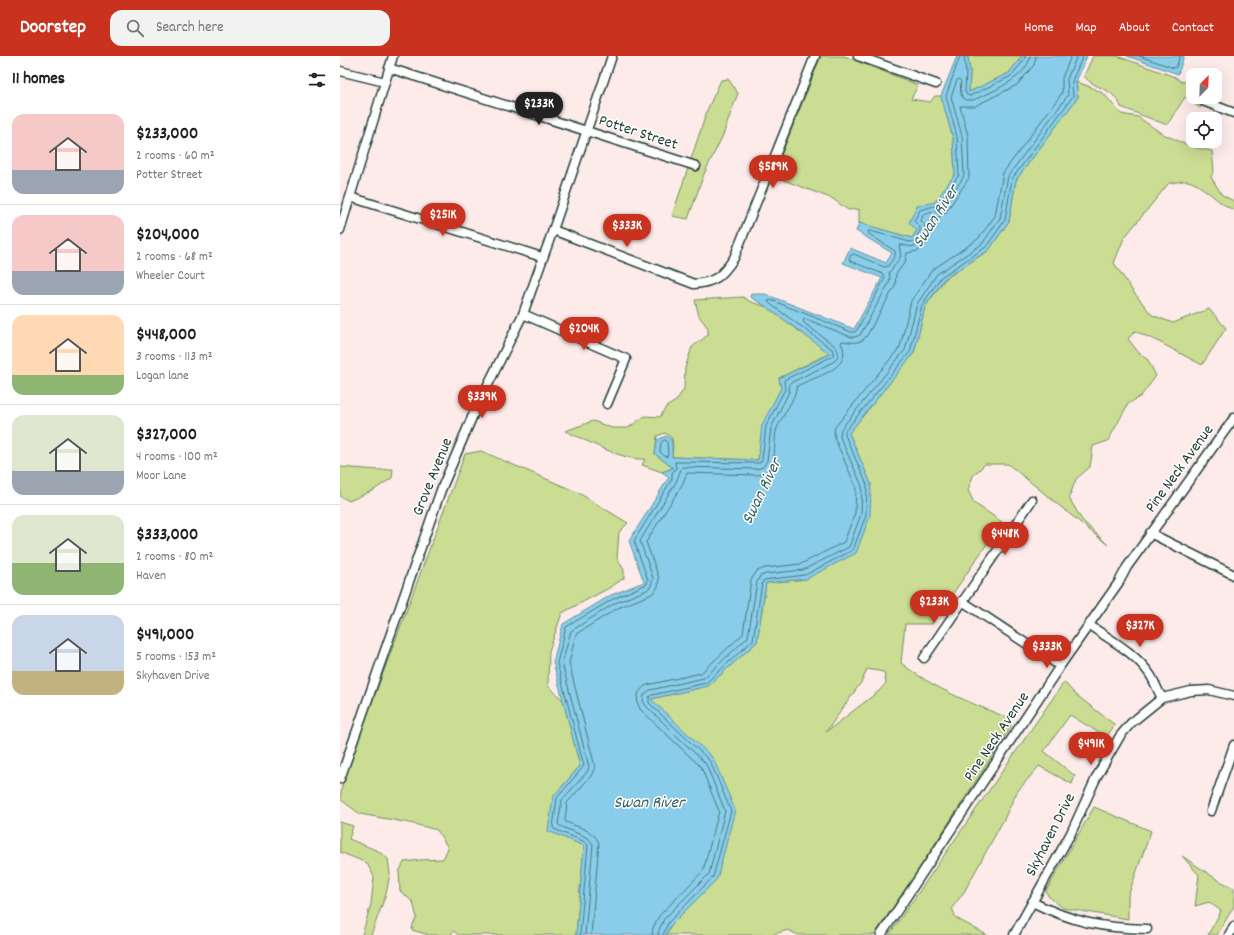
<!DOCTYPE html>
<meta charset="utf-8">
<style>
:root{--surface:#fff;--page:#f2f2f2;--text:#222;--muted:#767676;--line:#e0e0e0;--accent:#c8321e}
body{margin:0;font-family:Dekko,sans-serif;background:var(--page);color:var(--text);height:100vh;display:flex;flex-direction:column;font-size:15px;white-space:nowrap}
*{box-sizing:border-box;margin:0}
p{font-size:13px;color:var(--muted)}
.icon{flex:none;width:22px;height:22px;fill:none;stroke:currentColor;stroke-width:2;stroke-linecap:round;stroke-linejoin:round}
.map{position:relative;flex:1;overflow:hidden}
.panel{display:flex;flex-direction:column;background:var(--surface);width:340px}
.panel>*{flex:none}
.needle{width:26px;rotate:23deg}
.buttons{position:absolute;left:846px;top:12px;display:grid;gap:8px}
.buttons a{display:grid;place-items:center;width:36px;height:36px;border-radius:8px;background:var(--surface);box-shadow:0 4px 16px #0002;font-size:20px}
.price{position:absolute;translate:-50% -34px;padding:0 9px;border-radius:14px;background:var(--accent);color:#fff;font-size:13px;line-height:26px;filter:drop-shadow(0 1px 2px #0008)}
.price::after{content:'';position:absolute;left:50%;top:24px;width:12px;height:9px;margin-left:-6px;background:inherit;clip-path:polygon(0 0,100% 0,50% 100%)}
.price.active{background:#222;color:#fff}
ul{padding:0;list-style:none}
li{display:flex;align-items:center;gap:12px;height:100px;padding:0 12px}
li+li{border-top:1px solid var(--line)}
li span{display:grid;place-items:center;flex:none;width:112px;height:80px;border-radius:12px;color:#555}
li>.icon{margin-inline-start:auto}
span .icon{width:48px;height:48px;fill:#fffc;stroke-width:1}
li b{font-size:17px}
h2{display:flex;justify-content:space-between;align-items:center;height:48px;padding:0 12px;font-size:17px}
header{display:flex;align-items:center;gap:24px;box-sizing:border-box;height:56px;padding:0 20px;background:var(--accent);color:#fff}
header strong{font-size:19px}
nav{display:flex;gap:22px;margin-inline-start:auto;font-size:14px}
.search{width:280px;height:36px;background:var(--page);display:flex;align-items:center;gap:10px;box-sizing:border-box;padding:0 14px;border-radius:12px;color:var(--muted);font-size:15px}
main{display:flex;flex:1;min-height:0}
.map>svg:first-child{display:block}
.green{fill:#cadd92;stroke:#748d63;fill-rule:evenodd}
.water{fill:#89cdea;stroke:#5f93a1}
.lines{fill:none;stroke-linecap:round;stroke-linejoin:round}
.shore{stroke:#49777d;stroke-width:1}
.minor-casing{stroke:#1f3d34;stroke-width:11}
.minor{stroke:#fff;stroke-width:8}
.labels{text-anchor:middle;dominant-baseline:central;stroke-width:3;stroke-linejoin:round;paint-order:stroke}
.street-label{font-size:16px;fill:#1f3d34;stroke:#fff}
.water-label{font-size:17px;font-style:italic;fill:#3a6162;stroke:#fff}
</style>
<header>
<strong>Doorstep</strong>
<div class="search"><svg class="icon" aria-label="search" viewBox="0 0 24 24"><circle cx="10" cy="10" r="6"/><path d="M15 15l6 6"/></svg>Search here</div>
<nav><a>Home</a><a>Map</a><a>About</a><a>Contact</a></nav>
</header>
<main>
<section class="panel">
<h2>11 homes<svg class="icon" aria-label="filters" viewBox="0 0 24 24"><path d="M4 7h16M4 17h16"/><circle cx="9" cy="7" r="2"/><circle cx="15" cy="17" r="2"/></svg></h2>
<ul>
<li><span style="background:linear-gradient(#f6c9c9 70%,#9aa5b1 0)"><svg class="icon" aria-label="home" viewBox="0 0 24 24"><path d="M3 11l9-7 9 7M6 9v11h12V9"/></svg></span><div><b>$233,000</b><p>2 rooms · 60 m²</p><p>Potter Street</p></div></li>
<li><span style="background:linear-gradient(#f6c9c9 70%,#9aa5b1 0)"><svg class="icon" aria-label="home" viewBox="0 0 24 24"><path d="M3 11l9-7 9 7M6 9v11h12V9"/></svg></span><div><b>$204,000</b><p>2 rooms · 68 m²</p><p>Wheeler Court</p></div></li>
<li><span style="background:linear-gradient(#ffd9b3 75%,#8fb573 0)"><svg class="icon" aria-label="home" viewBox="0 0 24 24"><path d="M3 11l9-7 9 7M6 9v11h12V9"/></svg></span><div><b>$448,000</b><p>3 rooms · 113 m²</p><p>Logan lane</p></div></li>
<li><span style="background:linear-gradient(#dfe7d0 70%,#9aa5b1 0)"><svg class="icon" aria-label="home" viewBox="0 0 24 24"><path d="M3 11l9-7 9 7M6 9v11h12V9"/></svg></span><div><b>$327,000</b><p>4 rooms · 100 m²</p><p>Moor Lane</p></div></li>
<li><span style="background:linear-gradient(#dfe7d0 60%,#8fb573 0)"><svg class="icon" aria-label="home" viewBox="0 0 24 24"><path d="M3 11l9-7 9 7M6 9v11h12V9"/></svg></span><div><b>$333,000</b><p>2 rooms · 80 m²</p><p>Haven</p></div></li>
<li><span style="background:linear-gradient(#c9d6e8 70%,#c2b280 0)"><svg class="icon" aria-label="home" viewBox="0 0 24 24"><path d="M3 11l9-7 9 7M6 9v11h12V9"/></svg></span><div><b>$491,000</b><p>5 rooms · 153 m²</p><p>Skyhaven Drive</p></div></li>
</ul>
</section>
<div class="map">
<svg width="894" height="879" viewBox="0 0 894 879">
<rect width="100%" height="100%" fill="#fdebea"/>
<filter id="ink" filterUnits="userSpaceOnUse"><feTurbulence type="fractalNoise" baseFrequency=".025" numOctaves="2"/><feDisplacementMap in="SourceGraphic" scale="8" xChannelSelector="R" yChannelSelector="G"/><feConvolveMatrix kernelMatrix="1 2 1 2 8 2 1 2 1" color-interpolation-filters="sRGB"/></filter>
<g filter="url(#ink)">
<path class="green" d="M 481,0 L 504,0 L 578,29 L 571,43 L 590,46 L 595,40 L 601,40 L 613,82 L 615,118 L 572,182 L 519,167 L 519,153 L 508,154 L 493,143 L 433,120 Z
M 624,0 L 682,0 L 669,17 L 629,36 L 630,16 L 628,1 Z
M 753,0 L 777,0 L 835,21 L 842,26 L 853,25 L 853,41 L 870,41 L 860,52 L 845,41 L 827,69 L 781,51 C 774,31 755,34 744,20 Z
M 388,23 L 398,37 L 383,79 L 364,118 L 348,163 L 332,160 L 368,52 L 381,24 Z
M 736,26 L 751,31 L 764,38 L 781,58 L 798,61 L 821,77 L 852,91 L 872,95 L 874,115 L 871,121 L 882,139 L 894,145 L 894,154 C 878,148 864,129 848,125 C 843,124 835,127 829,127 L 784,182 L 774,207 L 792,234 L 812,259 L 833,267 L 869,253 L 886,272 L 862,309 L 819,286 L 795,275 L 788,283 L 799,297 L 808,304 L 816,320 L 801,340 L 788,348 L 768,385 L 753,390 L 750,411 L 736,423 L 729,442 L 742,464 L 768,489 L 668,408 L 645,408 L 633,420 L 628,434 L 634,447 L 662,466 L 592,568 L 565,568 L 561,607 C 592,632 631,647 668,662 L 671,671 L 569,828 L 534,879 L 458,879 L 448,874 L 431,879 L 326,879 L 331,869 L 377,823 L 311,643 L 368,630 L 417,586 L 426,527 L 466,523 L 531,428 L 509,377 L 574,297 L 585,251 L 605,223 L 649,194 L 669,165 L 676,124 L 738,41 ZM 527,613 L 544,616 L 546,627 L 539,635 L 486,676 L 522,625 Z
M 403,241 L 411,246 L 427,251 L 490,297 L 439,322 L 441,332 L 423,369 L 418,404 L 332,401 L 333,389 L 332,382 L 325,377 L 317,380 L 315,398 L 333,412 L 322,416 L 302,409 L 305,403 C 283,405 246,384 225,375 L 253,365 L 272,372 L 288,372 L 305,360 L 320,361 L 326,351 L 336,345 L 344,333 L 345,312 L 352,291 L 368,279 L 368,272 L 359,260 L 355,244 Z
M 141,395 L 237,436 L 288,467 L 279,476 L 277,502 L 284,514 L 284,522 L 271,531 L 222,557 L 209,595 L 208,630 L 223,644 L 240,710 L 213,741 L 244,790 L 236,879 L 119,879 L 113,875 L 111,879 L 89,879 L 72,874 L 73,868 L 77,862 L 73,846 L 60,835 L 59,816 L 64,806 L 80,804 L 103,803 L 108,792 L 97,774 L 70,767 L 20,758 L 0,743 L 3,724 L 125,398 Z
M 0,411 L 39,414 L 53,413 L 52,422 L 34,434 L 9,445 L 0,440 Z
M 724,626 L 735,638 L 775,669 L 766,681 L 730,659 L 704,695 L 735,720 L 732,728 L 699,710 L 677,736 L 664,763 L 624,836 L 612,852 L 616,862 L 647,879 L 549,879 Z
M 754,751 L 811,775 L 788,840 L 788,863 L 723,852 L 708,840 L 706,835 Z
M 0,766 L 13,770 L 9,783 L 38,795 L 48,803 L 50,818 L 46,838 L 31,879 L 22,879 L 31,848 L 34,821 L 27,807 L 0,796 Z
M 842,800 L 878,824 L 894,832 L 894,850 L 877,879 L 868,879 L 881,855 L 869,846 L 855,850 L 859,819 Z"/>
<path class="water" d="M 617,0 L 628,1 L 630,16 L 629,36 L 669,17 L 682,0 L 747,0 L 736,26 L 738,41 L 676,124 L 669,165 L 649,194 L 604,223 L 585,251 L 574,297 L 509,377 L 531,428 L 530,460 L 516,497 L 466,523 L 426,527 L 417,586 L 368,630 L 311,643 L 373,702 L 395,754 L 377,823 L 331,869 L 326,879 L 236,879 L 244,790 L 208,775 L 213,741 L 240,710 L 213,606 L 223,568 L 271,539 L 304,526 L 289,485 L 329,421 L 322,416 L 333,412 L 315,398 L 317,384 L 326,380 L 331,383 L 332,390 L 332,401 L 418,404 L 422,369 L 441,332 L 439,322 L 490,298 L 427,251 L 412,242 L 410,241 L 411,238 L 425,238 L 514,273 L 542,222 L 503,207 L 510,192 L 546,207 L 552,197 L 516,175 L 519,167 L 572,182 L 577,174 L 569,167 L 577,150 L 595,146 L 615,118 L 613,82 L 601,40 Z
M 787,0 L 844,0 L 838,18 Z"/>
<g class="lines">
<path class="shore" d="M 624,0 L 626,16 L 625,35 L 627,39 L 630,40 L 671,20 L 684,4 L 685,0
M 799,0 L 834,12 L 836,11 L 840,0
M 325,384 L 327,386 L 328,399 L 326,401 L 320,396 L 321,387 Z
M 240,879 L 248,789 L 245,786 L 214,773 L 213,771 L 217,742 L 244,710 L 217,607 L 226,571 L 273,543 L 307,528 L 308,524 L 294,485 L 332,423 L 332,417 L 336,412 L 335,406 L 420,407 L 422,404 L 426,370 L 445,333 L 444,324 L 493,300 L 493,296 L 492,293 L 429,247 L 428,245 L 431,244 L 511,276 L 515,276 L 517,274 L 545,222 L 543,218 L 510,205 L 509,203 L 511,199 L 514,198 L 544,211 L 548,210 L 555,200 L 555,195 L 529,178 L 528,175 L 530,175 L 570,186 L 574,185 L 580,175 L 580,171 L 574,165 L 580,154 L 598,149 L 619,119 L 617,81 L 606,40 L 620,0
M 245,879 L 253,788 L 248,782 L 220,770 L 218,768 L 222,744 L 247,716 L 249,711 L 222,607 L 231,575 L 275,547 L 307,534 L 311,530 L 313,522 L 300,485 L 336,426 L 342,411 L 417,413 L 423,411 L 427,405 L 431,372 L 449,336 L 450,327 L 493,306 C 499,302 500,296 495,290 L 464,267 L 463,264 L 466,263 L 511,281 L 515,281 L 520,279 L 549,227 L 550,222 L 549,216 L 553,212 L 561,200 L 559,189 C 564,188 569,192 574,190 C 580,189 586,179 585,173 C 585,169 583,167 581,165 L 583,159 L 601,153 L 623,122 L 624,118 L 622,80 L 611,41 L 617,24 L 619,23 L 621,25 C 620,35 619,46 633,44 C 650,37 689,21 690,0
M 251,879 L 259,787 C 254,774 237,771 226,766 L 225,764 L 227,747 L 251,720 L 255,711 L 229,607 L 236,578 L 278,552 L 312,538 L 318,531 L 319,522 L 306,486 L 342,429 L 347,417 L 417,419 C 422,418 427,417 430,412 C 437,401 433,384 437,372 C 443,358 454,346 457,330 C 473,321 515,313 501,287 L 502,285 C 512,286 518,289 526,281 L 555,230 L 556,218 L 565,206 L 567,197 L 578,195 L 585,189 L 591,177 L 589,164 L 601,160 L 606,156 L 629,122 L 628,80 L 620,50 L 635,50 L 677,29 L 694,9 L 696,0
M 312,879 L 313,872 L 319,860 L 363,815 L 379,755 L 361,711 L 300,653 C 295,644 297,634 307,629 L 361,617 L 403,578 L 411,524 L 417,515 L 425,512 L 461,508 L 504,486 L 515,457 L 516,431 L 495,383 L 494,377 L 495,371 L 560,291 L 571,245 L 592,214 L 638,183 L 655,160 L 663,117 L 722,37 L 722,22 L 731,0
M 318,879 L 319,874 L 324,863 L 369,818 L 385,755 L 366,708 L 306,650 L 303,645 L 304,639 L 310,634 L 364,622 L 408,581 L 417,526 L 420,520 L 426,518 L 463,514 L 509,491 L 521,458 L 522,430 L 500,381 L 501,373 L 565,294 L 577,248 L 597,218 L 642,188 L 660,162 L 668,120 L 728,39 L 727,23 L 737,0
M 323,879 L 328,867 L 373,821 L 391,755 L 370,705 L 309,647 L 309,641 L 312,639 L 366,627 L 413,584 L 422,527 L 424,524 L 465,519 L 513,494 L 526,459 L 527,429 L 505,379 L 505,375 L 570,296 L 582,249 L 601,221 L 646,191 L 665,164 L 672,123 L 733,40 L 732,25 L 743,0"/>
<g class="minor-casing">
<path id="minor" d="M 518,0 L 596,28
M 49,12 L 356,110
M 0,15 L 45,26
M 863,45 L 894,57
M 10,141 L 202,201
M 0,174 L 53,0
M 213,174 L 354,228 C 376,226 382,220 394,202 L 475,0
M 183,258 L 286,303 L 267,348
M 810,477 L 894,519
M 622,545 L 720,610
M 749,569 C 771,584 796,597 811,620 C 815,627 818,635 822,642
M 584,602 L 692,444
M 0,723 L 101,434 L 133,359 L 183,258 L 213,174 L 272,0
M 871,755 L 894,689
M 692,846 C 733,866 761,872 807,873
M 541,879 L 720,610 L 779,526 L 787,511 L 894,362
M 674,879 L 731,777 L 757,720 L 780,680 L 791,667 L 822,642 L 851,635 L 869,634 L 894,640
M 889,879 L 894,870"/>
</g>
<use href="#minor" class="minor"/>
</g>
</g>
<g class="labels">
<g class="street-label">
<text transform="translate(298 77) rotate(18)">Potter Street</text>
<text transform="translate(840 413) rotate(-54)">Pine Neck Avenue</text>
<text transform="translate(93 421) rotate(-68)">Grove Avenue</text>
<text transform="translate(657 681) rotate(-56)">Pine Neck Avenue</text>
<text transform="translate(711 779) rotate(-63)">Skyhaven Drive</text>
</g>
<g class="water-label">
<text transform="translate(597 161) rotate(-57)">Swan River</text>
<text transform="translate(423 436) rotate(-64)">Swan River</text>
<text x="309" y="748">Swan River</text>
</g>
</g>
</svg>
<div class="buttons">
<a><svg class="needle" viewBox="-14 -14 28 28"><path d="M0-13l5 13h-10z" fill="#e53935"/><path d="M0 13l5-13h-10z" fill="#767676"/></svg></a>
<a><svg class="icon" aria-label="locate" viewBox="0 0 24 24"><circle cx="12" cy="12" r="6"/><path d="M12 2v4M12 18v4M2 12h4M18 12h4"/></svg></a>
</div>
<b class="price active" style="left:199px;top:70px">$233K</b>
<b class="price" style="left:433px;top:133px">$589K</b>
<b class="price" style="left:103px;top:181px">$251K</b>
<b class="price" style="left:287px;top:192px">$333K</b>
<b class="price" style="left:244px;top:295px">$204K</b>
<b class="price" style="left:142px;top:363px">$339K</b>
<b class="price" style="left:665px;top:500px">$448K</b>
<b class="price" style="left:594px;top:568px">$233K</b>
<b class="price" style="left:800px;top:592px">$327K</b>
<b class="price" style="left:707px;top:613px">$333K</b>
<b class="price" style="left:751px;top:710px">$491K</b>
</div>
</main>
